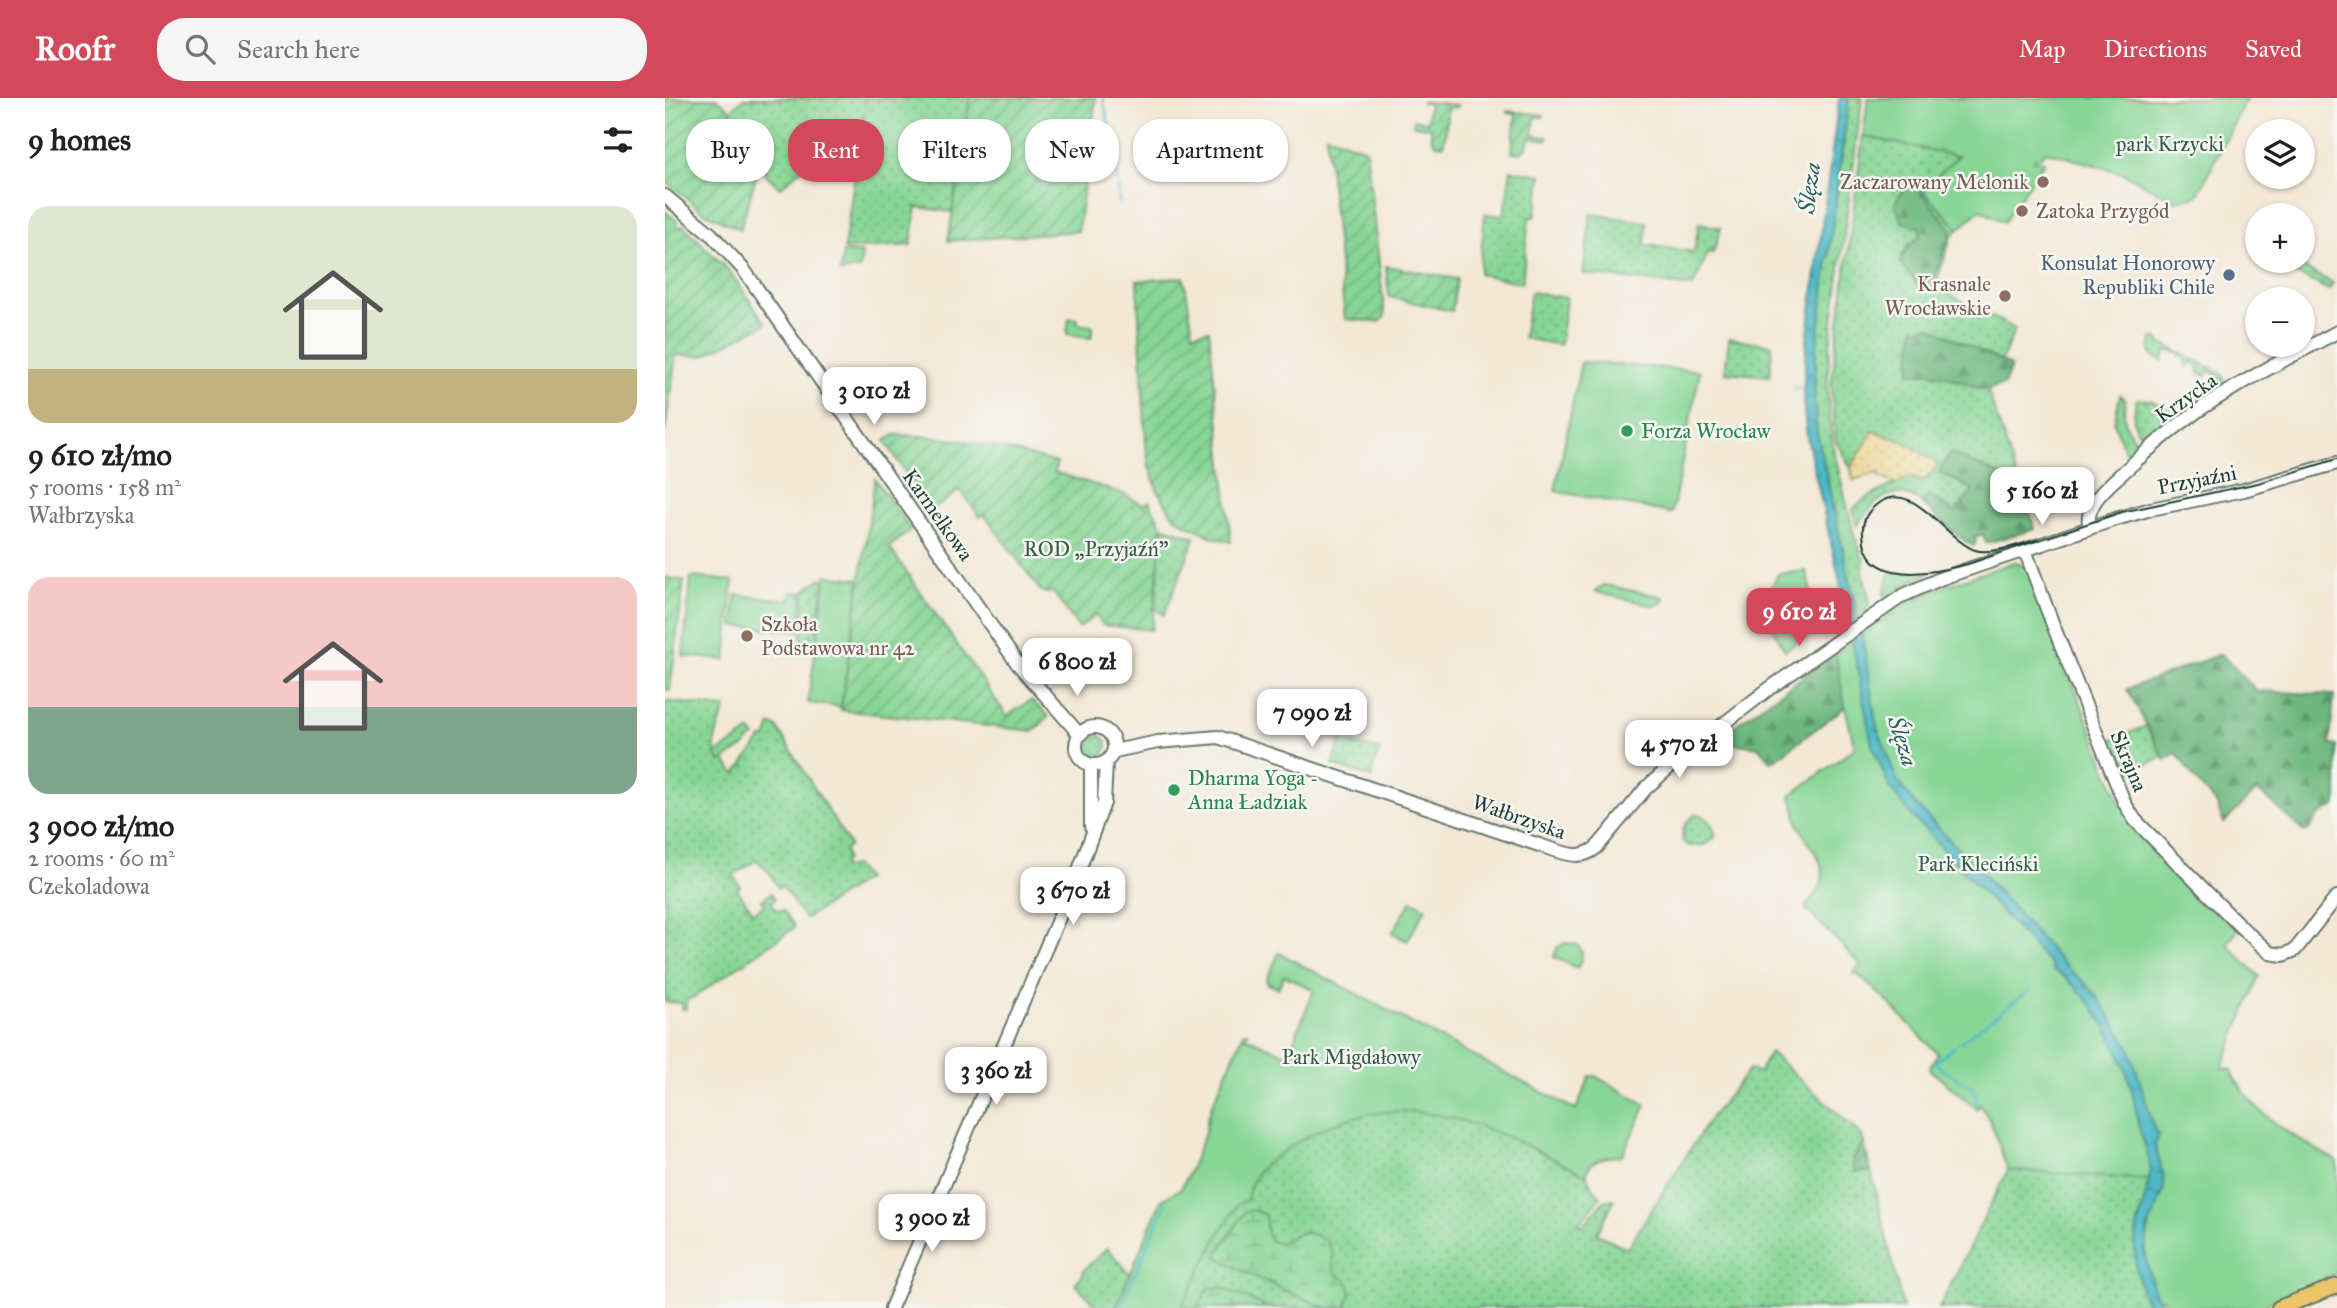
<!DOCTYPE html>
<meta charset="utf-8">
<style>
:root{--surface:#fff;--page:#f6f6f6;--text:#202124;--muted:#757577;--accent:#d1495b}
body{margin:0;font-family:"IM FELL Great Primer",serif;background:var(--page);color:var(--text);height:100vh;display:flex;flex-direction:column;font-size:26px;white-space:nowrap}
*{box-sizing:border-box;margin:0}
p{font-size:23px;color:var(--muted)}
.icon{flex:none;width:38px;height:38px;fill:none;stroke:currentColor;stroke-width:2;stroke-linecap:round;stroke-linejoin:round}
.map{position:relative;flex:1;overflow:hidden}
.drawer{display:flex;flex-direction:column;background:var(--surface);width:665px}
.drawer>*{flex:none}
.hud{position:absolute;left:21px;top:21px;width:665px;height:63px;display:flex;gap:14px}
.tools{position:absolute;left:1580px;top:21px;display:grid;gap:14px}
.tools a{display:grid;place-items:center;width:70px;height:70px;border-radius:50%;background:var(--surface);box-shadow:0 2px 5px #0004;font-size:35px}
.price{position:absolute;translate:-50% -60px;padding:0 16px;border-radius:14px;background:#fff;color:#222;font-size:23px;line-height:46px;filter:drop-shadow(0 2px 4px #0008)}
.price::after{content:'';position:absolute;left:50%;top:42px;width:21px;height:16px;margin-left:-10px;background:inherit;clip-path:polygon(0 0,100% 0,50% 100%)}
.price.active{background:var(--accent);color:#fff}
ul{padding:0;list-style:none}
li{display:grid;align-content:center;gap:14px;height:371px;padding:0 28px}
li span{display:grid;place-items:center;height:217px;border-radius:21px;color:#555}
li>.icon{margin-inline-start:auto}
span .icon{width:126px;height:126px;fill:#fffc;stroke-width:1}
li b{font-size:30px}
h2{display:flex;justify-content:space-between;align-items:center;height:84px;padding:0 28px;font-size:30px}
.pill{padding:0 24px;border-radius:28px;background:var(--surface);box-shadow:0 2px 5px #0004;font-size:24px;line-height:63px}
.pill.active{background:var(--accent);color:#fff}
header{display:flex;align-items:center;gap:42px;box-sizing:border-box;height:98px;padding:0 35px;background:var(--accent);color:#fff}
header strong{font-size:33px}
nav{display:flex;gap:38px;margin-inline-start:auto;font-size:24px}
.search{width:490px;height:63px;background:var(--page);display:flex;align-items:center;gap:18px;box-sizing:border-box;padding:0 24px;border-radius:28px;color:var(--muted);font-size:26px}
main{display:flex;flex:1;min-height:0}
.map>svg:first-child{display:block}
.grass{fill:url(#grass-dots);stroke:#538a64;stroke-width:2}
.forest{fill:url(#forest-firs);stroke:#467a59;stroke-width:2}
.wetland{fill:url(#wetland-marsh);stroke:#538a64;stroke-width:2}
.sand{fill:url(#sand-dots);stroke:#868c69;stroke-width:2}
.park{fill:#87d695;stroke:#538a64;stroke-width:2}
.garden{fill:url(#garden-furrows);stroke:#538a64;stroke-width:2}
.water{fill:url(#water-ripples);stroke:#357a7d;stroke-width:2}
.lines{fill:none;stroke-linecap:round;stroke-linejoin:round}
.stream{stroke:#4bb8c6;stroke-width:2.5}
.tertiary-casing{stroke:#69796c;stroke-width:16}
.primary-casing{stroke:#69796c;stroke-width:18}
.tertiary{stroke:#fff;stroke-width:12}
.primary{stroke:#eac669;stroke-width:14}
.tram{stroke:#1f3d34;stroke-width:2}
.education-dot{fill:#8d6e63;stroke:#f6f6f2;stroke-width:2.5}
.service-dot{fill:#5c6f8a;stroke:#f6f6f2;stroke-width:2.5}
.leisure-dot{fill:#2e9e5b;stroke:#f6f6f2;stroke-width:2.5}
.labels{text-anchor:middle;dominant-baseline:central;stroke-width:5;stroke-linejoin:round;paint-order:stroke}
.park-label{font-size:21px;fill:#345c47;stroke:#f6f6f2}
.education-label{font-size:21px;fill:#785e54;stroke:#f6f6f2;text-anchor:end}
.service-label{font-size:21px;fill:#4e5e75;stroke:#f6f6f2;text-anchor:end}
.street-label{font-size:21px;fill:#1f3d34;stroke:#f6f6f2}
.leisure-label{font-size:21px;fill:#27864d;stroke:#f6f6f2;text-anchor:start}
.water-label{font-size:23px;font-style:italic;fill:#2a5c58;stroke:#f6f6f2}
</style>
<header>
<strong>Roofr</strong>
<div class="search"><svg class="icon" aria-label="search" viewBox="0 0 24 24"><circle cx="10" cy="10" r="6"/><path d="M15 15l6 6"/></svg>Search here</div>
<nav><a>Map</a><a>Directions</a><a>Saved</a></nav>
</header>
<main>
<section class="drawer">
<h2>9 homes<svg class="icon" aria-label="filters" viewBox="0 0 24 24"><path d="M4 7h16M4 17h16"/><circle cx="9" cy="7" r="2"/><circle cx="15" cy="17" r="2"/></svg></h2>
<ul>
<li><span style="background:linear-gradient(#dfe7d0 75%,#c2b280 0)"><svg class="icon" aria-label="home" viewBox="0 0 24 24"><path d="M3 11l9-7 9 7M6 9v11h12V9"/></svg></span><div><b>9 610 zł/mo</b><p>5 rooms · 158 m²</p><p>Wałbrzyska</p></div></li>
<li><span style="background:linear-gradient(#f6c9c9 60%,#7fa58c 0)"><svg class="icon" aria-label="home" viewBox="0 0 24 24"><path d="M3 11l9-7 9 7M6 9v11h12V9"/></svg></span><div><b>3 900 zł/mo</b><p>2 rooms · 60 m²</p><p>Czekoladowa</p></div></li>
</ul>
</section>
<div class="map">
<svg width="1672" height="1210" viewBox="0 0 1672 1210">
<defs>
<pattern id="grass-dots" width="8" height="8" patternUnits="userSpaceOnUse" patternTransform="scale(1.75)"><rect width="8" height="8" fill="#87d695"/><path d="M2 2h.1M6 6h.1" fill="none" stroke="#6eaf7a" stroke-width="1.8" stroke-linecap="round"/></pattern>
<pattern id="forest-firs" width="22" height="20" patternUnits="userSpaceOnUse" patternTransform="scale(1.75)"><rect width="22" height="20" fill="#6db77e"/><path d="M5 1l3.5 6h-7zM16 11l3.5 6h-7z" fill="#599668"/></pattern>
<pattern id="wetland-marsh" width="20" height="14" patternUnits="userSpaceOnUse" patternTransform="scale(1.75)"><rect width="20" height="14" fill="#87d695"/><path d="M1 5h8M5 5V1M11 12h8M15 12V8" fill="none" stroke="#6eaf7a"/></pattern>
<pattern id="sand-dots" width="8" height="8" patternUnits="userSpaceOnUse" patternTransform="scale(1.75)"><rect width="8" height="8" fill="#eeda9e"/><path d="M2 2h.1M6 6h.1" fill="none" stroke="#ccbc89" stroke-width="1.8" stroke-linecap="round"/></pattern>
<pattern id="garden-furrows" width="10" height="10" patternUnits="userSpaceOnUse" patternTransform="scale(1.75)"><rect width="10" height="10" fill="#87d695"/><path d="M-1 1l2-2M0 10L10 0M9 11l2-2" fill="none" stroke="#6eaf7a"/></pattern>
<pattern id="water-ripples" width="26" height="14" patternUnits="userSpaceOnUse" patternTransform="scale(1.75)"><rect width="26" height="14" fill="#4bb8c6"/><path d="M2 4q2-2 4 0t4 0M15 11q2-2 4 0t4 0" fill="none" stroke="#3e97a2"/></pattern>
</defs>
<rect width="100%" height="100%" fill="#f6f6f2"/>
<filter id="ink" filterUnits="userSpaceOnUse"><feTurbulence type="fractalNoise" baseFrequency=".0143" numOctaves="2"/><feDisplacementMap in="SourceGraphic" scale="14" xChannelSelector="R" yChannelSelector="G"/><feConvolveMatrix kernelMatrix="1 2 1 2 8 2 1 2 1" color-interpolation-filters="sRGB"/></filter>
<filter id="wash" filterUnits="userSpaceOnUse"><feTurbulence type="fractalNoise" baseFrequency=".00686" numOctaves="4" result="noise"/><feDisplacementMap in="SourceGraphic" scale="28" xChannelSelector="R" yChannelSelector="G"/><feGaussianBlur stdDeviation="1.57" result="paint"/><feColorMatrix in="noise" values="0 0 0 0 0 0 0 0 0 0 0 0 0 0 0 0 0 1.4 0 .05"/><feComposite in="paint" operator="in"/></filter>
<g filter="url(#wash)">
<rect width="100%" height="100%" fill="#f3e8d5"/>
<path class="grass" d="M 79,0 L 305,0 L 287,114 L 252,109 L 246,147 L 179,151 L 199,15 L 115,90 L 94,70 L 100,50 L 60,24 L 66,12 Z
M 1184,0 L 1197,0 L 1165,247 L 1162,290 L 1168,349 L 1189,437 L 1199,462 L 1198,474 L 1205,504 L 1199,516 L 1193,521 L 1152,334 L 1149,303 L 1151,254 Z
M 1198,38 L 1293,58 L 1258,93 L 1294,131 L 1287,137 L 1270,189 L 1350,231 L 1323,294 L 1370,431 L 1321,445 L 1318,436 L 1309,439 L 1311,445 L 1308,448 C 1263,422 1239,356 1192,428 L 1188,411 L 1200,401 L 1239,381 L 1244,379 L 1259,383 L 1209,333 L 1186,370 L 1171,344 L 1166,287 Z
M 846,72 L 877,77 L 870,119 L 864,119 L 857,185 L 814,176 L 820,116 L 839,117 Z
M 926,116 L 982,124 L 980,147 L 1029,154 L 1034,125 L 1056,130 L 1048,155 L 1043,154 L 1028,189 L 918,176 Z
M 1632,167 L 1668,185 L 1664,192 L 1628,174 Z
M 866,194 L 901,200 L 895,247 L 858,240 Z
M 1064,240 L 1107,247 L 1105,278 L 1060,274 Z
M 1487,240 L 1493,240 L 1495,245 L 1553,273 L 1557,276 L 1560,283 L 1553,289 L 1552,287 L 1555,281 L 1551,279 L 1552,277 L 1543,273 L 1540,278 L 1533,274 L 1535,269 L 1525,264 L 1522,269 L 1519,260 L 1507,253 L 1500,254 L 1498,263 L 1488,259 L 1485,254 Z
M 1455,297 L 1460,302 C 1457,325 1460,329 1474,347 L 1474,350 L 1463,360 L 1449,325 Z
M 1472,301 L 1486,302 L 1507,313 L 1508,319 L 1482,341 C 1466,332 1467,317 1472,301 Z
M 497,428 L 530,439 L 499,517 L 490,511 Z
M 1225,475 L 1265,475 L 1235,489 L 1235,492 L 1221,501 L 1218,497 Z
M 0,603 L 61,610 C 55,627 43,646 55,663 L 59,661 L 67,673 L 71,676 L 97,640 L 101,640 L 106,627 L 111,628 L 185,748 L 180,752 L 181,761 L 177,767 L 180,770 L 190,768 L 201,781 L 140,821 L 117,788 L 113,790 L 105,775 L 92,762 L 68,777 L 75,788 L 72,791 L 88,814 L 100,807 L 97,802 L 106,795 L 110,801 L 106,804 L 111,812 L 118,812 L 130,829 L 29,899 L 21,902 L 21,911 L 17,911 L 17,905 L 0,904 Z
M 1481,628 L 1498,658 L 1456,680 L 1441,644 Z
M420 648a11 11 0 1 1 22 0a11 11 0 1 1-22 0Z
M 676,643 L 715,652 L 707,673 L 707,680 L 668,667 Z
M 1032,716 C 1042,718 1051,730 1050,740 L 1039,747 L 1024,748 L 1018,744 C 1016,732 1021,722 1032,716 Z
M 612,867 L 924,1066 C 918,1081 926,1088 936,1098 L 914,1126 L 918,1128 L 939,1103 L 947,1101 L 949,1102 L 932,1136 L 962,1150 L 1046,1019 L 1085,971 L 1094,975 L 1105,954 L 1197,1037 L 1199,1045 L 1191,1055 L 1190,1074 L 1206,1073 L 1238,1210 L 471,1210 L 500,1113 L 494,1108 L 496,1103 L 515,1094 L 541,1040 L 542,1021 L 579,934 L 583,934 L 581,939 L 606,950 L 624,962 L 653,894 L 619,877 L 613,890 L 603,886 Z
M 1264,971 L 1465,1079 L 1484,1082 C 1482,1099 1475,1113 1472,1130 C 1467,1156 1473,1181 1482,1205 L 1475,1210 L 1274,1210 L 1343,1072 L 1326,1024 L 1315,1006 L 1312,1011 Z
M 442,1150 L 465,1176 L 451,1210 L 433,1210 L 410,1185 L 418,1177 L 419,1172 Z"/>
<path class="forest" d="M 1242,89 L 1255,93 L 1287,132 L 1267,184 L 1257,192 L 1235,164 L 1243,147 L 1255,139 L 1254,129 L 1237,124 C 1230,106 1227,103 1242,89 Z
M 1264,228 L 1346,268 L 1339,287 L 1320,292 L 1284,279 L 1265,275 L 1244,275 L 1249,231 Z
M 1285,355 L 1355,386 L 1370,431 L 1321,445 L 1318,436 L 1309,439 L 1311,445 L 1308,448 L 1292,437 L 1256,405 L 1265,397 L 1288,414 L 1295,409 L 1308,392 L 1274,374 Z
M 1171,555 L 1180,609 L 1107,664 L 1093,649 L 1066,645 L 1063,637 L 1069,628 Z
M 1556,556 L 1592,593 L 1669,597 L 1665,646 L 1672,648 L 1672,703 L 1670,708 L 1653,718 L 1643,733 L 1638,733 L 1592,692 L 1559,725 L 1551,705 L 1533,685 L 1511,655 L 1500,662 L 1462,591 Z
M 1199,1045 L 1206,1073 L 1190,1074 C 1185,1062 1191,1055 1199,1045 Z"/>
<path class="wetland" d="M 588,1112 L 600,1117 L 602,1136 L 606,1143 L 614,1145 C 641,1133 632,1129 662,1142 L 667,1154 L 669,1174 L 683,1184 L 686,1195 L 680,1210 L 662,1210 L 634,1199 L 578,1173 L 551,1158 L 580,1114 Z
M 546,1190 L 558,1190 L 604,1210 L 532,1210 L 542,1192 Z"/>
<path class="sand" d="M 1208,333 L 1242,345 L 1273,366 L 1259,383 L 1244,379 L 1232,386 L 1215,379 L 1213,375 L 1188,382 L 1186,370 Z"/>
<path class="park" d="M 1203,0 L 1582,0 L 1532,98 L 1510,103 L 1458,75 L 1380,53 L 1376,59 L 1371,59 L 1369,62 L 1379,64 L 1339,124 L 1315,112 L 1294,131 L 1258,93 L 1293,58 L 1198,38 Z
M 178,154 L 197,155 L 195,170 L 175,175 Z
M 404,220 L 413,221 L 412,226 L 428,228 L 426,240 L 402,236 Z
M 916,264 L 1035,273 L 1007,415 L 890,393 Z
M 1349,464 L 1358,468 L 1361,466 L 1456,707 L 1573,832 L 1562,846 L 1594,878 L 1557,970 L 1566,971 C 1585,1016 1631,1041 1672,1063 L 1672,1175 L 1659,1182 L 1591,1210 L 1505,1210 L 1498,1201 L 1493,1204 C 1478,1166 1477,1150 1489,1112 C 1493,1100 1499,1093 1499,1080 L 1484,1082 L 1343,1072 L 1326,1024 L 1315,1006 L 1312,1011 L 1264,971 L 1273,956 L 1219,900 L 1192,876 L 1188,876 L 1196,867 L 1140,810 C 1143,801 1153,796 1156,787 C 1165,765 1140,745 1133,725 C 1130,716 1131,706 1125,698 L 1190,650 L 1180,609 L 1171,555 L 1241,505 L 1275,490 Z
M 1141,473 L 1148,503 L 1146,536 L 1120,552 L 1107,529 L 1119,522 L 1105,491 L 1113,476 Z
M 161,477 L 195,481 L 176,609 L 143,605 Z
M 26,479 L 68,483 L 61,562 L 18,558 Z
M 939,487 L 999,499 L 998,503 L 990,508 L 931,494 L 931,492 Z
M 127,494 L 138,495 L 134,533 L 68,528 L 71,497 L 125,502 Z
M 85,633 L 90,639 L 82,644 L 82,647 L 55,664 L 50,657 Z
M 747,802 L 761,810 L 742,843 L 727,835 Z
M 900,845 L 913,847 C 920,856 917,861 912,870 L 889,859 L 892,850 Z
M 614,855 L 911,1012 L 925,978 L 930,978 L 981,1007 L 957,1057 C 941,1060 924,1059 921,1077 C 823,1027 732,979 628,1047 C 603,1064 587,1071 582,1102 L 573,1106 L 553,1138 L 516,1210 L 451,1210 L 496,1103 L 516,1090 L 522,1079 L 539,1038 L 546,1009 L 578,938 L 623,957 L 649,892 L 619,877 L 613,890 L 601,883 Z"/>
<path class="garden" d="M 0,0 L 51,0 L 67,13 L 60,25 L 100,50 L 75,131 L 40,115 L 0,83 Z
M 305,0 L 431,0 L 413,133 L 283,143 Z
M 757,3 L 793,7 L 793,9 L 782,10 L 781,33 L 778,47 L 771,46 L 766,39 L 766,30 L 748,27 L 749,21 L 762,24 L 764,6 L 757,5 Z
M 843,13 L 879,17 L 879,19 L 870,19 L 868,37 L 883,39 L 882,42 L 864,40 L 862,50 L 856,55 L 847,54 L 851,16 L 843,15 Z
M 661,37 L 701,51 L 720,218 L 715,224 L 680,221 Z
M 0,113 L 13,124 L 12,128 L 15,130 L 18,127 L 65,174 L 101,226 L 38,258 L 11,257 L 0,334 Z
M 721,168 L 792,181 L 787,213 L 724,199 Z
M 519,179 L 528,235 L 544,232 L 566,444 L 548,439 L 517,424 L 507,416 L 493,393 L 484,368 L 481,347 L 472,183 Z
M 229,337 C 285,337 338,350 392,365 L 389,374 L 456,395 L 479,407 L 484,403 L 497,428 L 487,532 L 438,527 L 431,517 L 414,530 L 388,494 L 381,495 L 375,492 L 319,416 L 315,419 L 295,392 L 266,413 L 220,343 Z
M 210,381 L 246,432 L 224,449 L 342,618 L 366,602 L 384,618 L 369,633 L 176,612 Z
M 0,479 L 19,483 L 5,592 L 0,592 Z
M 156,480 L 159,483 L 151,546 L 136,544 L 140,492 Z
M 640,614 L 682,625 L 676,643 L 636,631 Z"/>
<path class="water" d="M 1174,0 L 1184,0 L 1151,254 L 1149,303 L 1152,334 L 1193,521 L 1183,528 L 1177,493 L 1142,340 L 1138,302 L 1141,250 Z
M 1197,535 L 1211,625 L 1231,680 L 1251,707 L 1327,786 L 1397,865 L 1420,885 L 1437,905 L 1465,951 L 1490,1033 L 1494,1037 L 1490,1047 L 1499,1080 L 1499,1092 L 1482,1132 L 1482,1144 L 1479,1152 L 1487,1187 L 1497,1210 L 1484,1210 C 1472,1187 1466,1153 1473,1127 C 1478,1107 1484,1092 1485,1070 C 1485,1057 1477,1042 1474,1029 C 1471,1017 1470,1005 1467,993 C 1455,947 1428,896 1387,871 L 1388,869 L 1246,717 L 1225,690 L 1207,647 L 1187,542 Z"/>
<g class="lines">
<path class="stream" d="M 438,0 L 451,58 L 454,105
M 1129,291 L 1138,290
M 1294,945 L 1364,893
M 1289,949 L 1270,964 L 1278,972 L 1307,989
M 1309,992 L 1312,997 L 1311,1009
M 455,1210 L 501,1105"/>
</g>
</g>
<g filter="url(#ink)">
<g class="lines">
<g class="tertiary-casing">
<path id="tertiary" d="M 0,98 L 46,136 L 79,172 L 352,565 L 415,637
M 1425,430 C 1417,406 1447,385 1463,370 C 1486,349 1510,328 1537,310 C 1580,281 1627,258 1672,234
M 1360,452 L 1388,527 L 1451,684 L 1460,706 L 1470,722 L 1577,830 L 1605,855 L 1618,857 L 1630,852 L 1672,799
M411 648a19 19 0 1 1 38 0a19 19 0 1 1-38 0Z
M 449,653 L 493,644 L 553,639 L 892,753 C 908,758 920,760 933,748 L 981,690 L 1017,658 L 1105,590 L 1237,498 L 1277,480 L 1451,421 L 1486,411 L 1579,392 L 1672,365
M 426,667 L 426,729
M 226,1210 L 411,780 L 439,705 L 441,664"/>
</g>
<g class="primary-casing">
<path id="primary" d="M 1614,1210 L 1672,1188"/>
</g>
<use href="#tertiary" class="tertiary"/>
<use href="#primary" class="primary"/>
<path class="tram" d="M 1373,442 C 1355,446 1326,457 1310,452 C 1279,441 1247,377 1211,407 C 1202,414 1197,424 1198,435 C 1199,490 1269,475 1303,466 L 1457,414 L 1593,385 L 1672,361"/>
</g>
</g>
<g class="education-dot">
<circle cx="1378" cy="84" r="7"/>
<circle cx="1357" cy="113" r="7"/>
<circle cx="1340" cy="198" r="7"/>
<circle cx="82" cy="538" r="7"/>
</g>
<circle class="service-dot" cx="1564" cy="177" r="7"/>
<g class="leisure-dot">
<circle cx="962" cy="333" r="7"/>
<circle cx="509" cy="692" r="7"/>
</g>
<g class="labels">
<g class="park-label">
<text x="1505" y="46">park Krzycki</text>
<text x="431" y="451">ROD „Przyjaźń”</text>
<text x="1313" y="766">Park Kleciński</text>
<text x="686" y="959">Park Migdałowy</text>
</g>
<g class="education-label">
<text x="1364" y="84">Zaczarowany Melonik</text>
<text x="1371" y="113" text-anchor="start">Zatoka Przygód</text>
<text x="1326" y="186">Krasnale<tspan x="1326" dy="24">Wrocławskie</tspan></text>
<text x="96" y="526" text-anchor="start">Szkoła<tspan x="96" dy="24">Podstawowa nr 42</tspan></text>
</g>
<g class="service-label">
<text x="1550" y="165">Konsulat Honorowy<tspan x="1550" dy="24">Republiki Chile</tspan></text>
</g>
<g class="street-label">
<text transform="translate(1521 300) rotate(-35)">Krzycka</text>
<text transform="translate(1532 382) rotate(-11)">Przyjaźni</text>
<text transform="translate(273 417) rotate(55)">Karmelkowa</text>
<text transform="translate(1464 663) rotate(67)">Skrajna</text>
<text transform="translate(854 719) rotate(19)">Wałbrzyska</text>
</g>
<g class="leisure-label">
<text x="976" y="333">Forza Wrocław</text>
<text x="523" y="680">Dharma Yoga -<tspan x="523" dy="24">Anna Ładziak</tspan></text>
</g>
<g class="water-label">
<text transform="translate(1144 90) rotate(-83)">Ślęza</text>
<text transform="translate(1238 643) rotate(72)">Ślęza</text>
</g>
</g>
</svg>
<div class="tools">
<a><svg class="icon" aria-label="layers" viewBox="0 0 24 24"><path d="M12 4l9 5-9 5-9-5zM3 14l9 5 9-5"/></svg></a>
<a>+</a>
<a>−</a>
</div>
<b class="price" style="left:209px;top:329px">3 010 zł</b>
<b class="price" style="left:1377px;top:429px">5 160 zł</b>
<b class="price active" style="left:1134px;top:550px">9 610 zł</b>
<b class="price" style="left:412px;top:600px">6 800 zł</b>
<b class="price" style="left:647px;top:651px">7 090 zł</b>
<b class="price" style="left:1014px;top:682px">4 570 zł</b>
<b class="price" style="left:408px;top:829px">3 670 zł</b>
<b class="price" style="left:331px;top:1009px">3 360 zł</b>
<b class="price" style="left:267px;top:1156px">3 900 zł</b>
<div class="hud">
<a class="pill">Buy</a>
<a class="pill active">Rent</a>
<a class="pill">Filters</a>
<a class="pill">New</a>
<a class="pill">Apartment</a>
</div>
</div>
</main>
